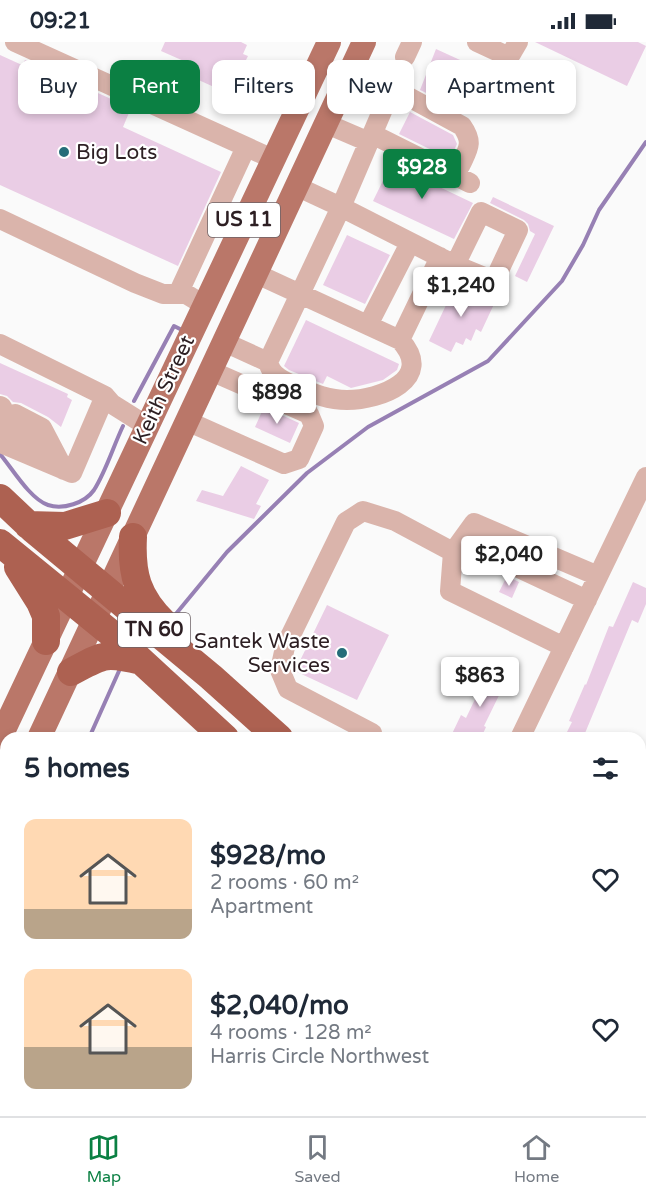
<!DOCTYPE html>
<meta charset="utf-8">
<style>
:root{--surface:#fff;--page:#f6f6f7;--text:#1f2937;--muted:#747a83;--line:#e0e1e3;--accent:#0b8043}
body{margin:0;font-family:"Varela Round",sans-serif;background:var(--page);color:var(--text);height:100vh;display:flex;flex-direction:column;font-size:22px;white-space:nowrap}
*{box-sizing:border-box;margin:0}
p{font-size:20px;color:var(--muted)}
.icon{flex:none;width:33px;height:33px;fill:none;stroke:currentColor;stroke-width:2;stroke-linecap:round;stroke-linejoin:round}
.map{position:relative;flex:1;overflow:hidden}
.details{position:absolute;left:0px;top:690px;width:646px;height:384px;display:flex;flex-direction:column;background:var(--surface);border-radius:18px 18px 0 0;box-shadow:0 3px 9px #0003}
.details>*{flex:none}
.banner{position:absolute;left:18px;top:18px;width:610px;height:54px;display:flex;gap:12px}
.price{position:absolute;translate:-50% -51px;padding:0 14px;border-radius:6px;background:#fff;color:#222;font-size:20px;line-height:39px;filter:drop-shadow(0 2px 3px #0008)}
.price::after{content:'';position:absolute;left:50%;top:36px;width:18px;height:14px;margin-left:-9px;background:inherit;clip-path:polygon(0 0,100% 0,50% 100%)}
.price.current{background:var(--accent);color:#fff}
ul{padding:0;list-style:none}
li{display:flex;align-items:center;gap:18px;height:150px;padding:0 24px}
li span{display:grid;place-items:center;flex:none;width:168px;height:120px;border-radius:12px;color:#555}
li>.icon{margin-inline-start:auto}
span .icon{width:72px;height:72px;fill:#fffc;stroke-width:1}
li b{font-size:26px}
h2{display:flex;justify-content:space-between;align-items:center;height:72px;padding:0 24px;font-size:26px}
.pill{padding:0 21px;border-radius:12px;background:var(--surface);box-shadow:0 3px 9px #0003;font-size:21px;line-height:54px}
.pill.current{background:var(--accent);color:#fff}
.status{display:flex;justify-content:space-between;align-items:center;height:42px;padding:0 30px;background:var(--surface);direction:ltr}
.status svg{height:16px;fill:currentColor}
.tab-bar{display:flex;justify-content:space-around;align-items:center;height:84px;border-top:2px solid var(--line);background:var(--surface);font-size:16px;color:var(--muted)}
.tab-bar a{display:grid;justify-items:center;gap:3px}
.tab-bar .current{color:var(--accent)}
.map>svg:first-child{display:block}
.lines{fill:none;stroke-linecap:round;stroke-linejoin:round}
.stream{stroke:#9780b4;stroke-width:4}
.building{fill:#eacde5}
.minor{stroke:#dab4ab;stroke-width:20}
.major{stroke:#ba7769;stroke-width:24}
.highway{stroke:#ad6151;stroke-width:28}
.poi-dot{fill:#256d79;stroke:#fff;stroke-width:2}
.labels{text-anchor:middle;dominant-baseline:central;stroke-width:4.5;stroke-linejoin:round;paint-order:stroke}
.shield{fill:#fff;stroke:#6c6265;stroke-width:1.5}
.shield-label{font-size:20px;font-weight:bold;fill:#2d1f23}
.poi-label{font-size:21px;fill:#2d1f23;stroke:#fff;text-anchor:start}
.street-label{font-size:21px;fill:#2d1f23;stroke:#fff}
</style>
<div class="status"><b>09:21</b><svg viewBox="0 0 49 12"><path d="M0 12V9h3v3zM5 12V6h3v6zM10 12V3h3v9zM15 12V0h3v12zM26 1h20v11H26zM47 4h2v5h-2z"/></svg></div>
<div class="map">
<svg width="646" height="1074" viewBox="0 0 646 1074">
<rect width="100%" height="100%" fill="#fafafa"/>
<g class="lines">
<path class="stream" d="M 134,359 L 174,284 L 180,287
M 0,412 C 12,426 30,457 48,463 C 63,468 85,461 94,448 C 106,429 113,405 123,384
M 175,573 L 227,510 L 307,431 L 368,385 L 488,319 L 562,239 L 583,203 L 599,168 L 646,100
M 89,696 L 119,629
M 0,892 L 6,879"/>
</g>
<path class="building" d="M 165,0 L 241,0 L 247,3 L 243,12 L 248,14 L 238,34 L 232,31 L 227,42 L 218,37 L 214,45 L 181,30 L 186,20 L 161,9 Z
M 535,0 L 638,0 L 646,4 L 627,44 Z
M 436,7 L 517,44 L 507,67 L 460,45 L 451,63 L 420,48 Z
M 0,13 L 22,23 L 25,18 L 131,66 L 123,85 L 221,130 L 178,224 L 0,143 Z
M 410,70 L 453,93 L 457,102 L 450,117 L 399,92 Z
M 394,116 L 432,135 L 429,140 L 473,161 L 454,197 L 373,159 Z
M 493,155 L 554,184 L 527,240 L 515,234 L 535,192 L 530,189 L 528,182 L 524,178 L 490,161 Z
M 347,193 L 390,213 L 365,262 L 323,243 Z
M 456,242 L 495,260 L 481,290 L 476,287 L 471,299 L 466,296 L 463,303 L 456,300 L 451,310 L 429,299 Z
M 306,278 L 399,322 L 397,328 L 383,338 L 351,346 L 327,334 L 323,342 L 289,328 L 284,324 Z
M 0,321 L 68,352 L 67,355 L 72,358 L 61,385 L 48,375 L 21,361 L 13,360 L 7,354 L 0,352 Z
M 264,365 L 299,381 L 290,401 L 255,385 Z
M 241,424 L 269,438 L 256,462 L 261,464 L 254,477 L 196,459 L 202,448 L 223,454 Z
M 507,534 L 519,540 L 512,556 L 499,550 Z
M 633,540 L 646,546 L 646,562 L 638,581 L 632,578 L 583,696 L 564,696 L 572,680 L 569,679 L 585,642 L 586,643 L 609,584 L 613,585 Z
M 327,563 L 389,593 L 357,658 L 295,629 Z
M 489,628 L 507,637 L 484,684 L 486,685 L 481,696 L 450,696 L 461,673 L 466,676 Z"/>
<g class="lines">
<path class="minor" d="M 15,0 L 273,117
M 477,0 L 505,13 L 511,12 L 518,0
M 405,15 L 412,0
M 351,29 L 392,46 L 341,165 L 455,223 L 494,239 L 518,188 L 481,170 L 455,223
M 392,46 L 462,84 C 474,101 468,107 460,124
M 327,82 L 369,100
M 372,92 L 470,141
M 0,177 L 135,241 L 163,252 L 186,252 L 204,263
M 257,232 L 400,298 C 436,337 380,358 347,358 C 329,358 314,352 298,345 C 285,340 270,334 268,319
M 178,252 L 246,105
M 368,283 L 410,201
M 400,298 L 440,215
M 224,300 L 268,320 L 341,165 L 298,145
M 0,302 L 105,354 L 112,362 L 147,384
M 0,364 L 2,365
M 15,372 L 42,386 L 64,428
M 187,379 L 284,422 L 299,417 L 314,384 L 309,372 L 211,329
M 0,381 L 0,382
M 15,388 L 51,403
M 0,398 L 3,402 L 72,431 L 105,354
M 564,605 L 450,549 L 453,510 L 474,481 L 598,534
M 372,691 L 288,647 L 280,628 L 285,605 L 346,480 L 363,469 L 395,479 L 453,510 L 474,505 L 587,558
M 520,696 L 646,435
M 640,926 L 646,915
M 54,1074 L 56,1068
M 253,1074 L 255,1068
M 309,1074 L 313,1068
M 436,1074 L 438,1068
M 569,1074 L 571,1068"/>
<path class="major" d="M 0,696 L 329,0
M 39,696 L 364,0
M 0,777 L 6,765"/>
<path class="highway" d="M 0,456 L 34,488 L 211,635 L 279,696
M 28,483 L 65,484 L 107,471
M 133,495 C 131,532 137,555 165,582
M 0,501 L 113,593 L 225,696
M 18,525 L 40,560 L 46,574 L 46,599
M 71,630 C 103,613 104,610 141,619
M 640,1004 L 646,1007
M 640,1032 L 646,1036"/>
</g>
<g class="poi-dot">
<circle cx="64" cy="110" r="6"/>
<circle cx="342" cy="611" r="6"/>
</g>
<g class="labels">
<g class="shield">
<rect x="208" y="161" width="72" height="34" rx="4.5"/>
<rect x="118" y="571" width="72" height="34" rx="4.5"/>
</g>
<g class="shield-label">
<text x="244" y="178">US 11</text>
<text x="154" y="588">TN 60</text>
</g>
<g class="poi-label">
<text x="76" y="110">Big Lots</text>
<text x="330" y="599" text-anchor="end">Santek Waste<tspan x="330" dy="24">Services</tspan></text>
</g>
<g class="street-label">
<text transform="translate(164 348) rotate(-65)">Keith Street</text>
</g>
</g>
</svg>
<b class="price current" style="left:422px;top:158px">$928</b>
<b class="price" style="left:461px;top:276px">$1,240</b>
<b class="price" style="left:277px;top:383px">$898</b>
<b class="price" style="left:509px;top:545px">$2,040</b>
<b class="price" style="left:480px;top:666px">$863</b>
<div class="banner">
<a class="pill">Buy</a>
<a class="pill current">Rent</a>
<a class="pill">Filters</a>
<a class="pill">New</a>
<a class="pill">Apartment</a>
</div>
<section class="details">
<h2>5 homes<svg class="icon" aria-label="filters" viewBox="0 0 24 24"><path d="M4 7h16M4 17h16"/><circle cx="9" cy="7" r="2"/><circle cx="15" cy="17" r="2"/></svg></h2>
<ul>
<li><span style="background:linear-gradient(#ffd9b3 75%,#b9a48a 0)"><svg class="icon" aria-label="home" viewBox="0 0 24 24"><path d="M3 11l9-7 9 7M6 9v11h12V9"/></svg></span><div><b>$928/mo</b><p>2 rooms · 60 m²</p><p>Apartment</p></div><svg class="icon" aria-label="heart" viewBox="0 0 24 24"><path d="M12 20l-8-8c-3-5 5-10 8-4 3-6 11-1 8 4z"/></svg></li>
<li><span style="background:linear-gradient(#ffd9b3 65%,#b9a48a 0)"><svg class="icon" aria-label="home" viewBox="0 0 24 24"><path d="M3 11l9-7 9 7M6 9v11h12V9"/></svg></span><div><b>$2,040/mo</b><p>4 rooms · 128 m²</p><p>Harris Circle Northwest</p></div><svg class="icon" aria-label="heart" viewBox="0 0 24 24"><path d="M12 20l-8-8c-3-5 5-10 8-4 3-6 11-1 8 4z"/></svg></li>
</ul>
</section>
</div>
<nav class="tab-bar">
<a class="current"><svg class="icon" aria-label="map" viewBox="0 0 24 24"><path d="M3 6l6-2 6 2 6-2v14l-6 2-6-2-6 2zM9 4v14M15 6v14"/></svg>Map</a>
<a><svg class="icon" aria-label="saved" viewBox="0 0 24 24"><path d="M7 4h10v16l-5-4-5 4z"/></svg>Saved</a>
<a><svg class="icon" aria-label="home" viewBox="0 0 24 24"><path d="M3 11l9-7 9 7M6 9v11h12V9"/></svg>Home</a>
</nav>
